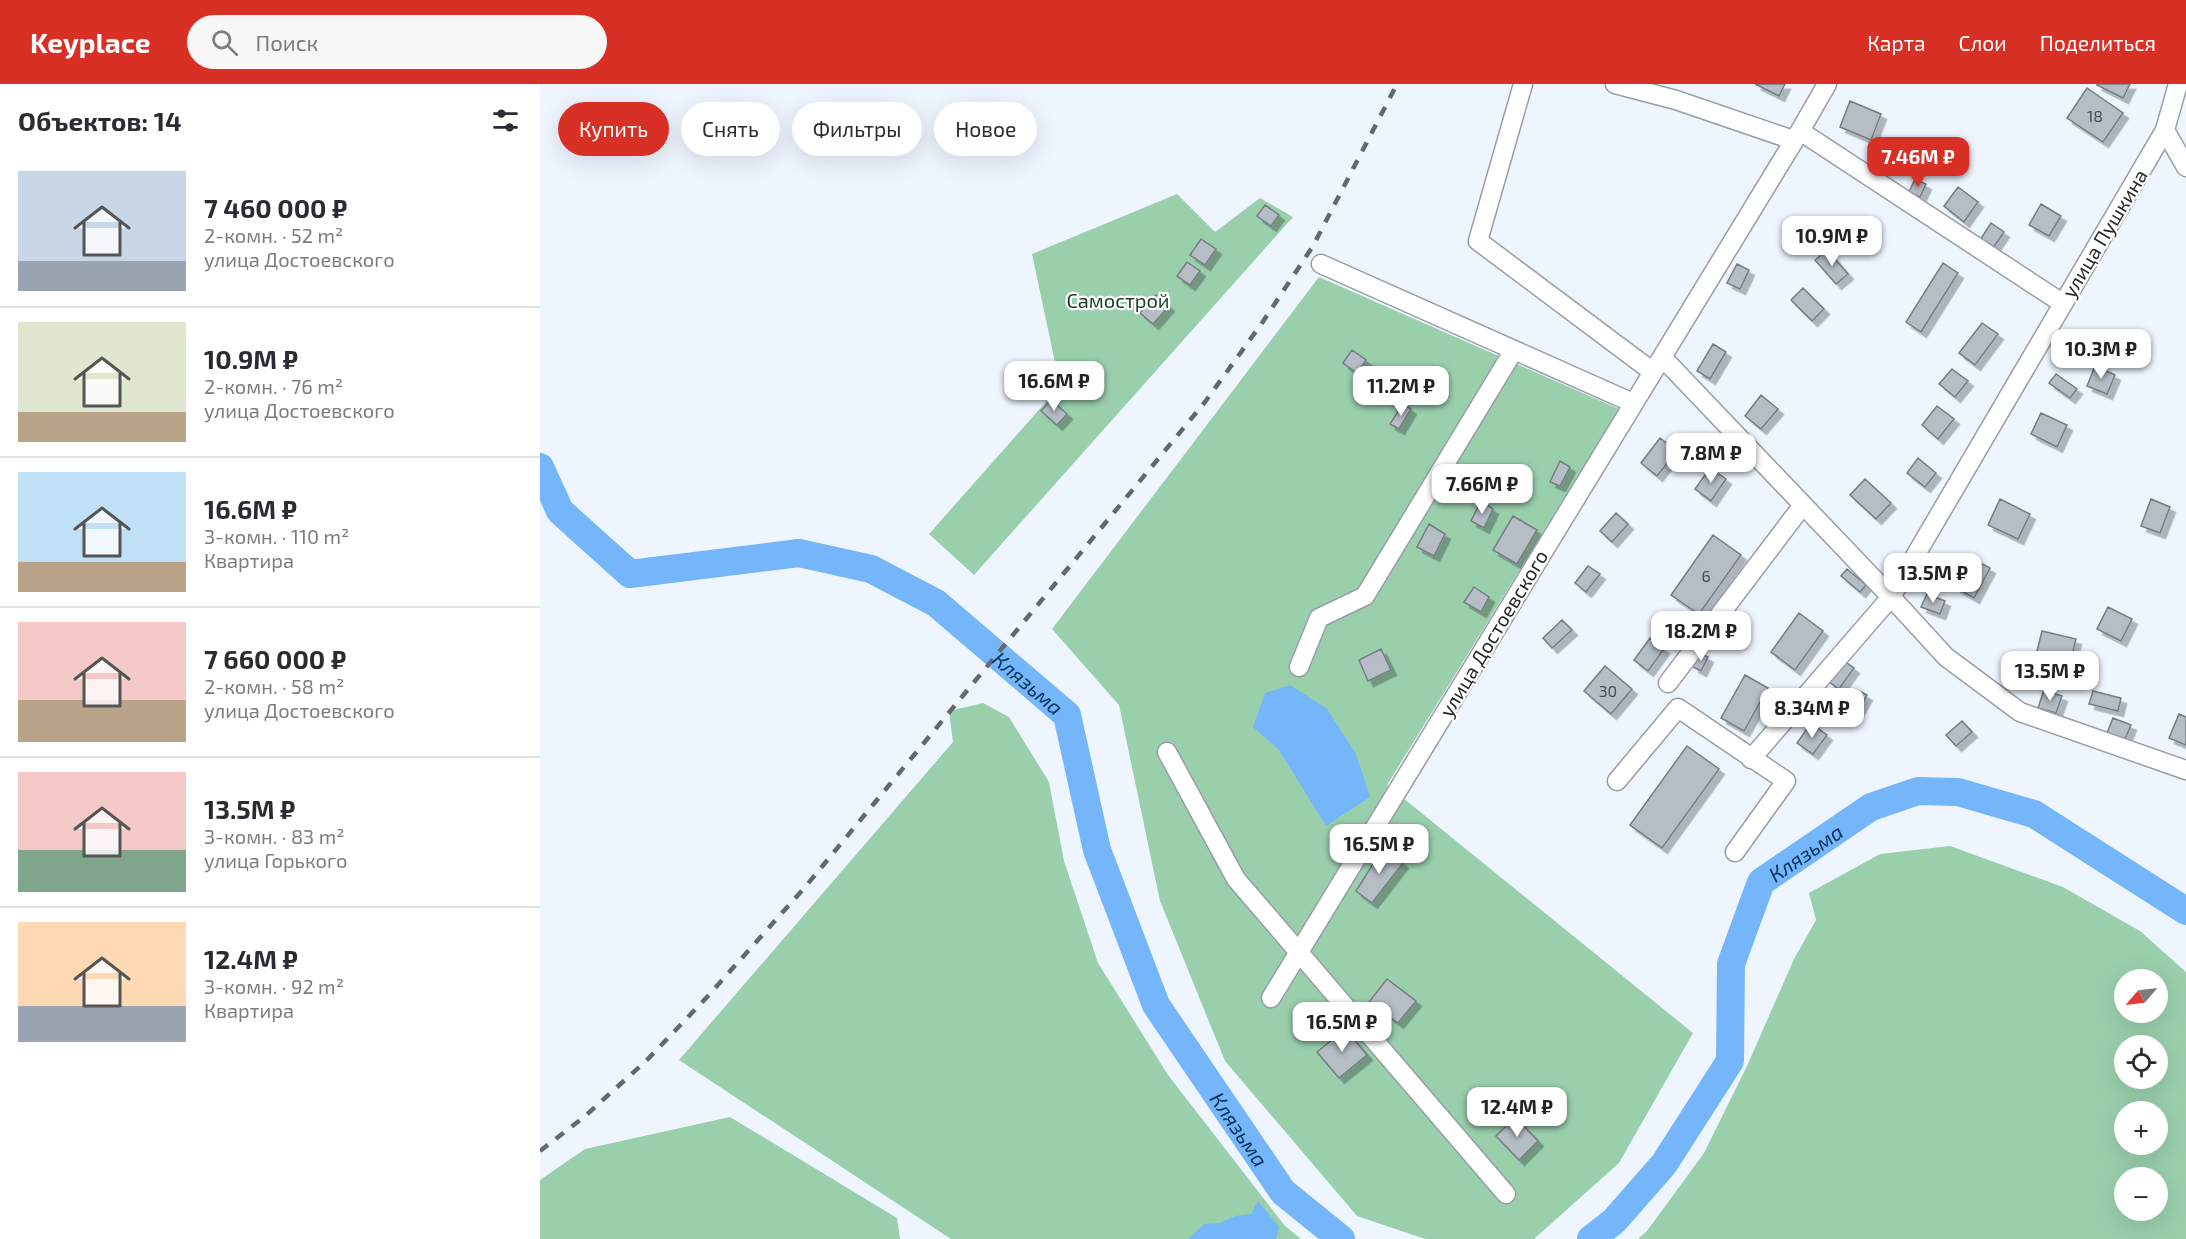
<!DOCTYPE html>
<html lang="ru">
<meta charset="utf-8">
<style>
:root{--surface:#fff;--page:#f7f7f7;--text:#2b2b33;--muted:#7c7c81;--line:#e1e1e2;--accent:#d93025}
body{margin:0;font-family:"Exo 2",sans-serif;background:var(--page);color:var(--text);height:100vh;display:flex;flex-direction:column;font-size:22px;white-space:nowrap}
*{box-sizing:border-box;margin:0}
p{font-size:20px;color:var(--muted)}
.icon{flex:none;width:33px;height:33px;fill:none;stroke:currentColor;stroke-width:2;stroke-linecap:round;stroke-linejoin:round}
.map{position:relative;flex:1;overflow:hidden}
.sheet{display:flex;flex-direction:column;background:var(--surface);width:540px}
.sheet>*{flex:none}
.top-card{position:absolute;left:18px;top:18px;width:570px;height:54px;display:flex;gap:12px}
.needle{width:39px;rotate:242deg}
.fabs{position:absolute;left:1574px;top:885px;display:grid;gap:12px}
.fabs a{display:grid;place-items:center;width:54px;height:54px;border-radius:50%;background:var(--surface);box-shadow:0 6px 24px #0002;font-size:30px}
.price{position:absolute;translate:-50% -51px;padding:0 14px;border-radius:12px;background:#fff;color:#222;font-size:20px;line-height:39px;filter:drop-shadow(0 2px 3px #0008)}
.price::after{content:'';position:absolute;left:50%;top:36px;width:18px;height:14px;margin-left:-9px;background:inherit;clip-path:polygon(0 0,100% 0,50% 100%)}
.price.current{background:var(--accent);color:#fff}
ul{padding:0;list-style:none}
li{display:flex;align-items:center;gap:18px;height:150px;padding:0 18px}
li+li{border-top:2px solid var(--line)}
li span{display:grid;place-items:center;flex:none;width:168px;height:120px;border-radius:0px;color:#555}
li>.icon{margin-inline-start:auto}
span .icon{width:72px;height:72px;fill:#fffc;stroke-width:1}
li b{font-size:26px}
h2{display:flex;justify-content:space-between;align-items:center;height:72px;padding:0 18px;font-size:26px}
.tag{padding:0 21px;border-radius:27px;background:var(--surface);box-shadow:0 6px 24px #0002;font-size:21px;line-height:54px}
.tag.current{background:var(--accent);color:#fff}
header{display:flex;align-items:center;gap:36px;box-sizing:border-box;height:84px;padding:0 30px;background:var(--accent);color:#fff}
header strong{font-size:28px}
nav{display:flex;gap:33px;margin-inline-start:auto;font-size:21px}
.search{width:420px;height:54px;background:var(--page);display:flex;align-items:center;gap:15px;box-sizing:border-box;padding:0 21px;border-radius:33px;color:var(--muted);font-size:22px}
main{display:flex;flex:1;min-height:0}
.map>svg:first-child{display:block}
.green{fill:#9acfac;fill-rule:evenodd}
.water{fill:#75b6fa}
.lines{fill:none;stroke-linecap:round;stroke-linejoin:round}
.river{stroke:#75b6fa;stroke-width:28}
.building{fill:#b6bdc5;stroke:#757c84;stroke-width:1.5;filter:url(#shadow)}
.minor-casing{stroke:#989ea7;stroke-width:21}
.minor{stroke:#fff;stroke-width:18}
.rail{stroke:#64676c;stroke-width:4.5;stroke-dasharray:10 10;stroke-linecap:butt}
.labels{text-anchor:middle;dominant-baseline:central;stroke-width:4.5;stroke-linejoin:round;paint-order:stroke}
.number-label{font-size:16px;fill:#494c51}
.street-label{font-size:20px;fill:#25272a;stroke:#fff}
.park-label{font-size:20px;fill:#163c26;stroke:#fff}
.water-label{font-size:21px;font-style:italic;fill:#053660;stroke:#fff}
</style>
<header>
<strong>Keyplace</strong>
<div class="search"><svg class="icon" aria-label="search" viewBox="0 0 24 24"><circle cx="10" cy="10" r="6"/><path d="M15 15l6 6"/></svg>Поиск</div>
<nav><a>Карта</a><a>Слои</a><a>Поделиться</a></nav>
</header>
<main>
<section class="sheet">
<h2>Объектов: 14<svg class="icon" aria-label="filters" viewBox="0 0 24 24"><path d="M4 7h16M4 17h16"/><circle cx="9" cy="7" r="2"/><circle cx="15" cy="17" r="2"/></svg></h2>
<ul>
<li><span style="background:linear-gradient(#c9d6e8 75%,#9aa5b1 0)"><svg class="icon" aria-label="home" viewBox="0 0 24 24"><path d="M3 11l9-7 9 7M6 9v11h12V9"/></svg></span><div><b>7 460 000 ₽</b><p>2-комн. · 52 m²</p><p>улица Достоевского</p></div></li>
<li><span style="background:linear-gradient(#dfe7d0 75%,#b9a48a 0)"><svg class="icon" aria-label="home" viewBox="0 0 24 24"><path d="M3 11l9-7 9 7M6 9v11h12V9"/></svg></span><div><b>10.9M ₽</b><p>2-комн. · 76 m²</p><p>улица Достоевского</p></div></li>
<li><span style="background:linear-gradient(#bfe0f5 75%,#b9a48a 0)"><svg class="icon" aria-label="home" viewBox="0 0 24 24"><path d="M3 11l9-7 9 7M6 9v11h12V9"/></svg></span><div><b>16.6M ₽</b><p>3-комн. · 110 m²</p><p>Квартира</p></div></li>
<li><span style="background:linear-gradient(#f6c9c9 65%,#b9a48a 0)"><svg class="icon" aria-label="home" viewBox="0 0 24 24"><path d="M3 11l9-7 9 7M6 9v11h12V9"/></svg></span><div><b>7 660 000 ₽</b><p>2-комн. · 58 m²</p><p>улица Достоевского</p></div></li>
<li><span style="background:linear-gradient(#f6c9c9 65%,#7fa58c 0)"><svg class="icon" aria-label="home" viewBox="0 0 24 24"><path d="M3 11l9-7 9 7M6 9v11h12V9"/></svg></span><div><b>13.5M ₽</b><p>3-комн. · 83 m²</p><p>улица Горького</p></div></li>
<li><span style="background:linear-gradient(#ffd9b3 70%,#9aa5b1 0)"><svg class="icon" aria-label="home" viewBox="0 0 24 24"><path d="M3 11l9-7 9 7M6 9v11h12V9"/></svg></span><div><b>12.4M ₽</b><p>3-комн. · 92 m²</p><p>Квартира</p></div></li>
</ul>
</section>
<div class="map">
<svg width="1646" height="1155" viewBox="0 0 1646 1155">
<defs>
<filter id="shadow"><feDropShadow dx="5.5" dy="5.5" stdDeviation="0" flood-color="#0004"/></filter>
</defs>
<rect width="100%" height="100%" fill="#eef5fe"/>
<path class="green" d="M 637,110 L 675,148 L 720,114 L 753,133 L 434,491 L 389,450 L 520,302 L 492,170 Z
M 779,193 L 1079,325 L 847,701 L 1153,949 L 1079,1079 L 994,1155 L 885,1155 L 817,1132 L 685,977 L 620,817 L 579,621 L 512,545 Z
M 443,619 L 469,633 L 509,698 L 524,777 L 558,879 L 628,991 L 745,1142 L 761,1155 L 411,1155 L 139,976 L 413,658 L 409,627 Z
M 1410,762 L 1523,803 L 1600,847 L 1646,888 L 1646,1155 L 1098,1155 L 1107,1147 L 1164,1069 L 1207,982 L 1254,875 L 1276,836 L 1269,809 L 1340,770 ZM 1584,896 L 1617,896 L 1617,928 L 1584,928 ZM 1584,962 L 1617,962 L 1617,994 L 1584,994 ZM 1584,1028 L 1617,1028 L 1617,1060 L 1584,1060 ZM 1584,1094 L 1617,1094 L 1617,1126 L 1584,1126 Z
M 190,1033 L 357,1134 L 360,1155 L 0,1155 L 0,1096 L 45,1065 Z"/>
<path class="water" d="M 750,601 L 787,625 L 816,670 L 830,713 L 786,742 L 739,666 L 713,643 L 725,609 Z
M 718,1117 L 739,1143 L 736,1155 L 648,1155 L 664,1140 L 680,1139 L 695,1132 L 711,1130 Z"/>
<g class="lines">
<g class="river">
<path id="s1" d="M 0,383 L 20,427 L 90,490 L 259,469 L 331,485 L 396,519 L 527,631 L 557,766 L 616,921 L 743,1108 L 801,1155"/>
<path id="s2" d="M 1051,1155 L 1074,1137 L 1124,1080 L 1190,977 L 1191,880 L 1221,798 L 1331,723 L 1378,707 L 1418,708 L 1494,730 L 1646,827"/>
</g>
</g>
<path class="building" d="M 1215,0 L 1245,0 L 1239,12 Z
M 1557,0 L 1590,0 L 1583,14 L 1557,1 Z
M 1547,4 L 1583,29 L 1563,58 L 1527,34 Z
M 1310,17 L 1341,30 L 1331,56 L 1300,43 Z
M 1375,95 L 1386,100 L 1380,113 L 1369,108 Z
M 1418,103 L 1438,118 L 1424,138 L 1404,122 Z
M 1501,120 L 1521,132 L 1509,152 L 1489,141 Z
M 725,121 L 739,131 L 731,142 L 717,132 Z
M 1451,139 L 1464,148 L 1453,164 L 1440,156 Z
M 661,155 L 676,165 L 665,181 L 650,171 Z
M 1287,166 L 1308,190 L 1296,200 L 1275,176 Z
M 647,178 L 660,187 L 650,201 L 637,192 Z
M 1403,179 L 1418,189 L 1381,248 L 1366,238 Z
M 1197,180 L 1209,186 L 1200,205 L 1187,199 Z
M 1263,204 L 1284,225 L 1272,237 L 1251,216 Z
M 616,211 L 629,222 L 613,240 L 600,229 Z
M 1442,239 L 1458,250 L 1435,281 L 1419,269 Z
M 1173,260 L 1186,268 L 1170,295 L 1157,287 Z
M 812,266 L 826,276 L 817,289 L 803,279 Z
M 1555,282 L 1575,291 L 1567,310 L 1547,302 Z
M 1412,285 L 1428,297 L 1415,313 L 1399,300 Z
M 1516,290 L 1537,305 L 1530,314 L 1509,299 Z
M 1221,311 L 1238,325 L 1221,345 L 1205,332 Z
M 511,316 L 527,330 L 517,341 L 501,327 Z
M 863,320 L 871,325 L 859,345 L 850,340 Z
M 1397,322 L 1414,335 L 1398,355 L 1382,341 Z
M 1501,329 L 1527,341 L 1517,363 L 1491,350 Z
M 1120,354 L 1137,367 L 1117,392 L 1101,379 Z
M 1378,374 L 1396,389 L 1385,403 L 1367,389 Z
M 1020,377 L 1030,383 L 1020,402 L 1010,398 Z
M 1170,384 L 1186,395 L 1171,417 L 1155,405 Z
M 1325,395 L 1351,419 L 1336,435 L 1310,411 Z
M 1460,415 L 1490,430 L 1478,455 L 1448,441 Z
M 1611,415 L 1630,423 L 1620,449 L 1601,442 Z
M 941,417 L 953,425 L 944,444 L 931,437 Z
M 1076,429 L 1088,440 L 1072,458 L 1060,447 Z
M 973,432 L 997,446 L 977,480 L 953,466 Z
M 889,440 L 905,450 L 894,472 L 877,463 Z
M 1173,451 L 1201,471 L 1159,530 L 1131,511 Z
M 1431,474 L 1450,484 L 1434,514 L 1415,503 Z
M 1048,482 L 1060,490 L 1046,508 L 1035,499 Z
M 1307,485 L 1326,501 L 1320,508 L 1301,492 Z
M 934,503 L 949,513 L 941,528 L 924,518 Z
M 1387,510 L 1405,517 L 1400,530 L 1381,523 Z
M 1568,523 L 1592,535 L 1581,557 L 1557,545 Z
M 1259,529 L 1283,547 L 1255,586 L 1231,568 Z
M 1022,536 L 1032,546 L 1012,564 L 1003,554 Z
M 1502,547 L 1536,555 L 1529,583 L 1495,575 Z
M 1110,554 L 1124,565 L 1108,587 L 1094,576 Z
M 841,565 L 851,586 L 828,597 L 819,576 Z
M 1160,569 L 1168,573 L 1161,587 L 1153,583 Z
M 1304,577 L 1314,584 L 1299,605 L 1289,598 Z
M 1065,582 L 1092,605 L 1071,630 L 1044,607 Z
M 1205,591 L 1228,604 L 1204,647 L 1181,634 Z
M 1315,605 L 1327,611 L 1318,627 L 1307,620 Z
M 1504,606 L 1522,612 L 1516,629 L 1498,624 Z
M 1553,607 L 1581,614 L 1578,627 L 1549,620 Z
M 1639,630 L 1646,633 L 1646,661 L 1629,654 Z
M 1573,634 L 1591,641 L 1585,655 L 1567,649 Z
M 1422,637 L 1432,648 L 1416,662 L 1406,651 Z
M 1271,639 L 1287,651 L 1273,670 L 1257,659 Z
M 1147,662 L 1179,685 L 1122,764 L 1090,741 Z
M 843,764 L 863,779 L 832,819 L 816,807 Z
M 847,895 L 876,917 L 858,939 L 829,918 Z
M 805,945 L 827,971 L 799,994 L 777,968 Z
M 975,1033 L 998,1057 L 979,1076 L 956,1052 Z"/>
<g class="lines">
<g class="minor-casing">
<path id="minor" d="M 983,0 L 938,157 L 1113,288
M 1075,0 L 1136,16 L 1253,56
M 1625,46 L 1646,83
M 1260,47 L 1522,219
M 781,180 L 1093,319
M 1122,273 L 1351,513 L 1406,573 L 1480,628 L 1646,686
M 759,583 L 779,534 L 825,512 L 974,266
M 1128,599 L 1263,421
M 627,668 L 696,795 L 966,1110
M 1211,675 L 1351,513 L 1625,46 L 1638,0
M 1077,697 L 1138,624 L 1246,697 L 1195,768
M 731,914 L 1260,47 L 1287,0"/>
</g>
<use href="#minor" class="minor"/>
<path class="rail" d="M 0,1067 L 44,1033 L 107,976 L 168,912 L 266,802 L 665,318 L 722,239 L 773,162 L 857,0"/>
</g>
<g class="labels">
<g class="number-label">
<text x="1555" y="31">18</text>
<text x="1166" y="491">6</text>
<text x="1068" y="606">30</text>
</g>
<g class="street-label">
<text transform="translate(1564 149) rotate(-59)">улица Пушкина</text>
<text transform="translate(953 549) rotate(-59)">улица Достоевского</text>
</g>
<g class="park-label">
<text x="578" y="216">Самострой</text>
</g>
<g class="water-label">
<text stroke="none"><textPath href="#s1" startOffset="582">Клязьма</textPath></text>
<text stroke="none"><textPath href="#s2" startOffset="465">Клязьма</textPath></text>
<text stroke="none"><textPath href="#s1" startOffset="1086">Клязьма</textPath></text>
</g>
</g>
</svg>
<div class="fabs">
<a><svg class="needle" viewBox="-14 -14 28 28"><path d="M0-13l5 13h-10z" fill="#e53935"/><path d="M0 13l5-13h-10z" fill="#7c7c81"/></svg></a>
<a><svg class="icon" aria-label="locate" viewBox="0 0 24 24"><circle cx="12" cy="12" r="6"/><path d="M12 2v4M12 18v4M2 12h4M18 12h4"/></svg></a>
<a>+</a>
<a>−</a>
</div>
<b class="price current" style="left:1378px;top:104px">7.46M ₽</b>
<b class="price" style="left:1292px;top:183px">10.9M ₽</b>
<b class="price" style="left:1561px;top:296px">10.3M ₽</b>
<b class="price" style="left:514px;top:328px">16.6M ₽</b>
<b class="price" style="left:861px;top:333px">11.2M ₽</b>
<b class="price" style="left:1171px;top:400px">7.8M ₽</b>
<b class="price" style="left:942px;top:431px">7.66M ₽</b>
<b class="price" style="left:1393px;top:520px">13.5M ₽</b>
<b class="price" style="left:1161px;top:578px">18.2M ₽</b>
<b class="price" style="left:1510px;top:618px">13.5M ₽</b>
<b class="price" style="left:1272px;top:655px">8.34M ₽</b>
<b class="price" style="left:839px;top:791px">16.5M ₽</b>
<b class="price" style="left:802px;top:969px">16.5M ₽</b>
<b class="price" style="left:977px;top:1054px">12.4M ₽</b>
<div class="top-card">
<a class="tag current">Купить</a>
<a class="tag">Снять</a>
<a class="tag">Фильтры</a>
<a class="tag">Новое</a>
</div>
</div>
</main>
